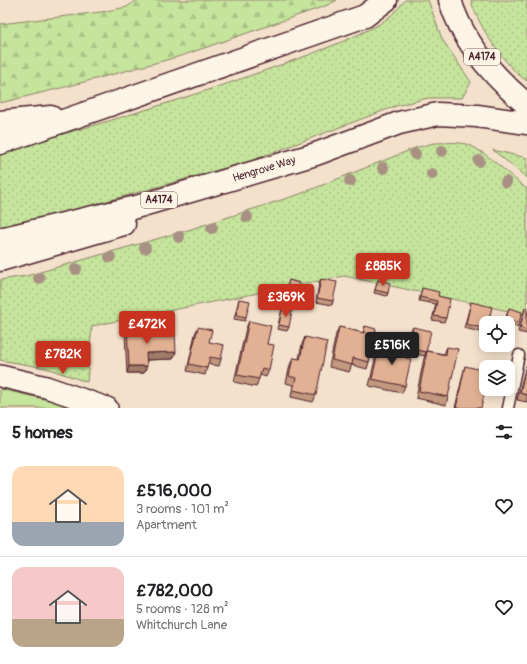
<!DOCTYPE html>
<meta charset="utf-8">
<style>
:root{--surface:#fff;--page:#f2f2f2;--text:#202124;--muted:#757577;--line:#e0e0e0;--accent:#c8321e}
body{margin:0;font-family:Pangolin,sans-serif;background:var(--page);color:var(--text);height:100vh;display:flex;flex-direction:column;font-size:15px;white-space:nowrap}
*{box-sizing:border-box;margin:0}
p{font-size:13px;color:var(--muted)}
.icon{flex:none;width:22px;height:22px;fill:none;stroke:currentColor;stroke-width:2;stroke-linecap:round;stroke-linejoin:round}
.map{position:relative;height:408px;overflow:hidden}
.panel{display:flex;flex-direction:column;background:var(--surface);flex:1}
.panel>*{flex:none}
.fabs{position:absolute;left:479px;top:316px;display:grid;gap:8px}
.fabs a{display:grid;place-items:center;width:36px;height:36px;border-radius:8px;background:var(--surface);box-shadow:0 2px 10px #0003;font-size:20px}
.price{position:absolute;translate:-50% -34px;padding:0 9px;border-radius:4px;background:var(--accent);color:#fff;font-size:13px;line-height:26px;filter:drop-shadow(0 1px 2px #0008)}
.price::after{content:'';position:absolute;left:50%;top:24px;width:12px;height:9px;margin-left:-6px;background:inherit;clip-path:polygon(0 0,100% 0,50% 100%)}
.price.current{background:#222;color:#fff}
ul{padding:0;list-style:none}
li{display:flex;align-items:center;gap:12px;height:100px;padding:0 12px}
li+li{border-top:1px solid var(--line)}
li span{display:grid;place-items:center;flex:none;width:112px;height:80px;border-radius:12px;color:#555}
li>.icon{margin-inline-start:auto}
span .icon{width:48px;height:48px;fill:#fffc;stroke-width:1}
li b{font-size:17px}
h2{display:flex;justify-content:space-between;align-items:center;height:48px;padding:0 12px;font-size:17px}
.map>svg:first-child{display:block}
.grass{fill:url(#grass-dots);stroke:#888264}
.forest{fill:url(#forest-firs);stroke:#888264}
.green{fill:#c5e49c;stroke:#888264}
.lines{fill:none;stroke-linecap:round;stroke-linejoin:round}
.lane-casing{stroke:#4a1f2b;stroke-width:13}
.street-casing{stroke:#4a1f2b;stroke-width:24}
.highway-casing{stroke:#4a1f2b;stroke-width:25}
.lane{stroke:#fcf5e5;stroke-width:10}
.street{stroke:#fcf5e5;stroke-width:21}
.highway{stroke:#fcf5e5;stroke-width:22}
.tree{fill:#a89183}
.wall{fill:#c2987e;stroke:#4a1f2b}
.shaded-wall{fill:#9e7c67;stroke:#4a1f2b}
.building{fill:#e2b193;stroke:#4a1f2b}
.labels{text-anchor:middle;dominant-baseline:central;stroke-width:3.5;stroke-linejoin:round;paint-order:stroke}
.shield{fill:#fcf5e5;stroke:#7f5f63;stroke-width:1}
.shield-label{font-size:10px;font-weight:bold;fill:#4a1f2b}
.street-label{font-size:11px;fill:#4a1f2b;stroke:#fcf5e5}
</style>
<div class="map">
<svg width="527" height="408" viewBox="0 0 527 408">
<defs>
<pattern id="grass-dots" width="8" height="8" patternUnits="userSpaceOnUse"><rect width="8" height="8" fill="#c5e49c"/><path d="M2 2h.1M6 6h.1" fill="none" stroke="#abc387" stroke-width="1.8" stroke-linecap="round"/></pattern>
<pattern id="forest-firs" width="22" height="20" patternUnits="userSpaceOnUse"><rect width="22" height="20" fill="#c5e49c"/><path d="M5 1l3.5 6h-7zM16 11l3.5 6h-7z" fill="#abc387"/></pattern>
</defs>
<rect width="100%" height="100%" fill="#f4e1cc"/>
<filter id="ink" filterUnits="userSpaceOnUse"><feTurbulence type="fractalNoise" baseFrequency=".025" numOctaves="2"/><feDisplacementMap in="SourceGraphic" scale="8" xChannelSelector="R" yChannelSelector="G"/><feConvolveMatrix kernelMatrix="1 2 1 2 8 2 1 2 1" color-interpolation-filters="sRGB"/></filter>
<g filter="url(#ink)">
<path class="grass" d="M 405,0 L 428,0 L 442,39 L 471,82 L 462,98 L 428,98 L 396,106 L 253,160 L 50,217 L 0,227 L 0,150 C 80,131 157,107 235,81 C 282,64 331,49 376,26 C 387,20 398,10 405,0 Z
M 471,0 L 527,0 L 527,81 C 507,69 476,23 471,0 Z
M 434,143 C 446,143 458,141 469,145 C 488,153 510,176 527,189 L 527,315 L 344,276 L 92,326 L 87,382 L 46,368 L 0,360 L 0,280 L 26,276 L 188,230 L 300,194 L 415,148 Z
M 493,150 L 527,158 L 527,178 Z"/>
<path class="forest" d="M 137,0 L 337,0 L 328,5 L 181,56 L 69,86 L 0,103 L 0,24 L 101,12 L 127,7 Z"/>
<path class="green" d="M 0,389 L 53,401 L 72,408 L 0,408 Z"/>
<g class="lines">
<g class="lane-casing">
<path id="lane" d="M 508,408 L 519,355"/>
</g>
<g class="street-casing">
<path id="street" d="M 0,376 L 46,387 L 107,408"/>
</g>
<g class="highway-casing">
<path id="highway" d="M 450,0 C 462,42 494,77 527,105
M 0,122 L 51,117
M 0,143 L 365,16 L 386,0
M 0,239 L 136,207 L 316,154 L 399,123 L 438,114 L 477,116 L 527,123
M 0,260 L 124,224"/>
</g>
<use href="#lane" class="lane"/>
<use href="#street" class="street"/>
<use href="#highway" class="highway"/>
</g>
<g class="tree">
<circle cx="442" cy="151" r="6"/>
<circle cx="415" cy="154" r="6"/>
<circle cx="479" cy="161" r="6"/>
<circle cx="383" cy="168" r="6"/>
<circle cx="432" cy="174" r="6"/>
<circle cx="350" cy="181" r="6"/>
<circle cx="506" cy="182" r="6"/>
<circle cx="247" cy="217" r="6"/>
<circle cx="212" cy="228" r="6"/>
<circle cx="179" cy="237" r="6"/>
<circle cx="145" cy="248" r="6"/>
<circle cx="110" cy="257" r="6"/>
<circle cx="76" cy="269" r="6"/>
<circle cx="39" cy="278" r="6"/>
</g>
<path class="wall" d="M 321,279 L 333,301 L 332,305 L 316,302 L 319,283 Z
M 289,280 L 299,283 L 293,301 L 284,299 Z
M 378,280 L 388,293 L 387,296 L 374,293 Z
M 422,288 L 438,296 L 446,318 L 444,322 L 432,320 L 436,304 L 419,301 Z
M 239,299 L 246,317 L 245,321 L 234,319 Z
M 471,302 L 486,323 L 486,331 L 485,333 L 464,328 Z
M 509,308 L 519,323 L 518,327 L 508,324 L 508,323 L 504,323 Z
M 525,308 L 527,308 L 527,334 L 518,332 Z
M 282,309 L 289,327 L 287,331 L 277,329 Z
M 249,321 L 267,344 L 269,370 L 266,377 L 260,375 L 256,387 L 234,382 L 246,328 Z
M 365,326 L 369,362 L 367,369 L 352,365 L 349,372 L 329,367 L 336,334 L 339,327 L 363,333 Z
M 127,327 L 145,334 L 173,359 L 147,360 L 144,373 L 127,373 L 125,334 Z
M 198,327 L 209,342 L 221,359 L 219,366 L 208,364 L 205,375 L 187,371 L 195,334 Z
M 413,327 L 426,352 L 425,356 L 407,352 L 406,358 L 405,386 L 402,393 L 369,386 L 375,359 L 378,352 L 383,353 L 386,344 L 408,349 L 411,330 Z
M 305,337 L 316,395 L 313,402 L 291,397 L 293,385 L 286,383 L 290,365 L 293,358 L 299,359 L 302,344 Z
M 447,347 L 448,397 L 446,405 L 416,398 L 424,358 L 427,351 L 444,354 Z
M 465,366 L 481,408 L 455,408 L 463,374 Z
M 526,366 L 527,366 L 527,402 L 517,400 L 524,373 Z"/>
<path class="shaded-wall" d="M 176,352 L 173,359 L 144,360 L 146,353 Z
M 129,366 L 147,366 L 144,373 L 127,373 Z"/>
<path class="building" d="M 321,279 L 337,282 L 333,301 L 317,298 Z
M 289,280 L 299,283 L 295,298 L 285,295 Z
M 378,280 L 390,283 L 388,293 L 375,290 Z
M 422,288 L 439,292 L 438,296 L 450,299 L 446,318 L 434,316 L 437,301 L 420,297 Z
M 239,299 L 250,301 L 246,317 L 236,315 Z
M 471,302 L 492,307 L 488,323 L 486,323 L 486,329 L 466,324 Z
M 509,308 L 522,312 L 519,323 L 506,319 Z
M 525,308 L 527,308 L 527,330 L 520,328 Z
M 282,309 L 292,311 L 289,327 L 279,325 Z
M 249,321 L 271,326 L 267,344 L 274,345 L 269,370 L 262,368 L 259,379 L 237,375 Z
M 145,326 L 145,334 L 175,333 L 176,352 L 146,353 L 147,366 L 129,366 L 127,327 Z
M 365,326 L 376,329 L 369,362 L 353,358 L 352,365 L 332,360 L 339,327 L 364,333 Z
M 198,327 L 212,330 L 209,342 L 224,345 L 221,359 L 210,357 L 207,368 L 189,364 Z
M 413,327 L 431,331 L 426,352 L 408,348 Z
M 305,337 L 327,342 L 316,395 L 293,390 L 296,378 L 289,376 L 293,358 L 300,359 Z
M 386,344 L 408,349 L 406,358 L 411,359 L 405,386 L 372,379 L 378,352 L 384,353 Z
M 447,347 L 458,349 L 448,397 L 419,391 L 427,351 L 446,355 Z
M 465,366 L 486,371 L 486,386 L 481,408 L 456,408 Z
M 526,366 L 527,366 L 527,395 L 520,393 Z"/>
</g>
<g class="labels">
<g class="shield">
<rect x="464" y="49" width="36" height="16" rx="3"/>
<rect x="141" y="192" width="36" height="16" rx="3"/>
</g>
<g class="shield-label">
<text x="482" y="57">A4174</text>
<text x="159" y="200">A4174</text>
</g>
<g class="street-label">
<text transform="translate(264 169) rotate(-17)">Hengrove Way</text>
</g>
</g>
</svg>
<div class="fabs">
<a><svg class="icon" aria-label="locate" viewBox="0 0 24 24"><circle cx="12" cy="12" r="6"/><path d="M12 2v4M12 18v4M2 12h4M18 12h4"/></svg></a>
<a><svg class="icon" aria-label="layers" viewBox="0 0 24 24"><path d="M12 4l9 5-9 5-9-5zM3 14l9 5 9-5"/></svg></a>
</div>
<b class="price" style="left:383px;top:287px">£885K</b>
<b class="price" style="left:286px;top:318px">£369K</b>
<b class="price" style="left:147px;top:345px">£472K</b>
<b class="price current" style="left:392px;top:366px">£516K</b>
<b class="price" style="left:63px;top:375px">£782K</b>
</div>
<section class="panel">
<h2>5 homes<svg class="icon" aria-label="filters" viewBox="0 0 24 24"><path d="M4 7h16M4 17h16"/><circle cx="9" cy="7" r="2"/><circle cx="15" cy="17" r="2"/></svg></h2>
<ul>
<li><span style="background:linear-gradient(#ffd9b3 70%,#9aa5b1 0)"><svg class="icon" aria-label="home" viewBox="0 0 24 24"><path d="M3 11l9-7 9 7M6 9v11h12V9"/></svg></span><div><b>£516,000</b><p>3 rooms · 101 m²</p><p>Apartment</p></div><svg class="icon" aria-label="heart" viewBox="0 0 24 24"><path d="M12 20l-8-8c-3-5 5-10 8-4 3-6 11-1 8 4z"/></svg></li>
<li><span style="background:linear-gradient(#f6c9c9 65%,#b9a48a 0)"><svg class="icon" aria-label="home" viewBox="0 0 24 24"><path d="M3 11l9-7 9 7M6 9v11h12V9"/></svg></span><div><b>£782,000</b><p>5 rooms · 128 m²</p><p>Whitchurch Lane</p></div><svg class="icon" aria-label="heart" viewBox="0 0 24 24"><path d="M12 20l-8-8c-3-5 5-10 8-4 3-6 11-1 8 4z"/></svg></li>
</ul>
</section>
